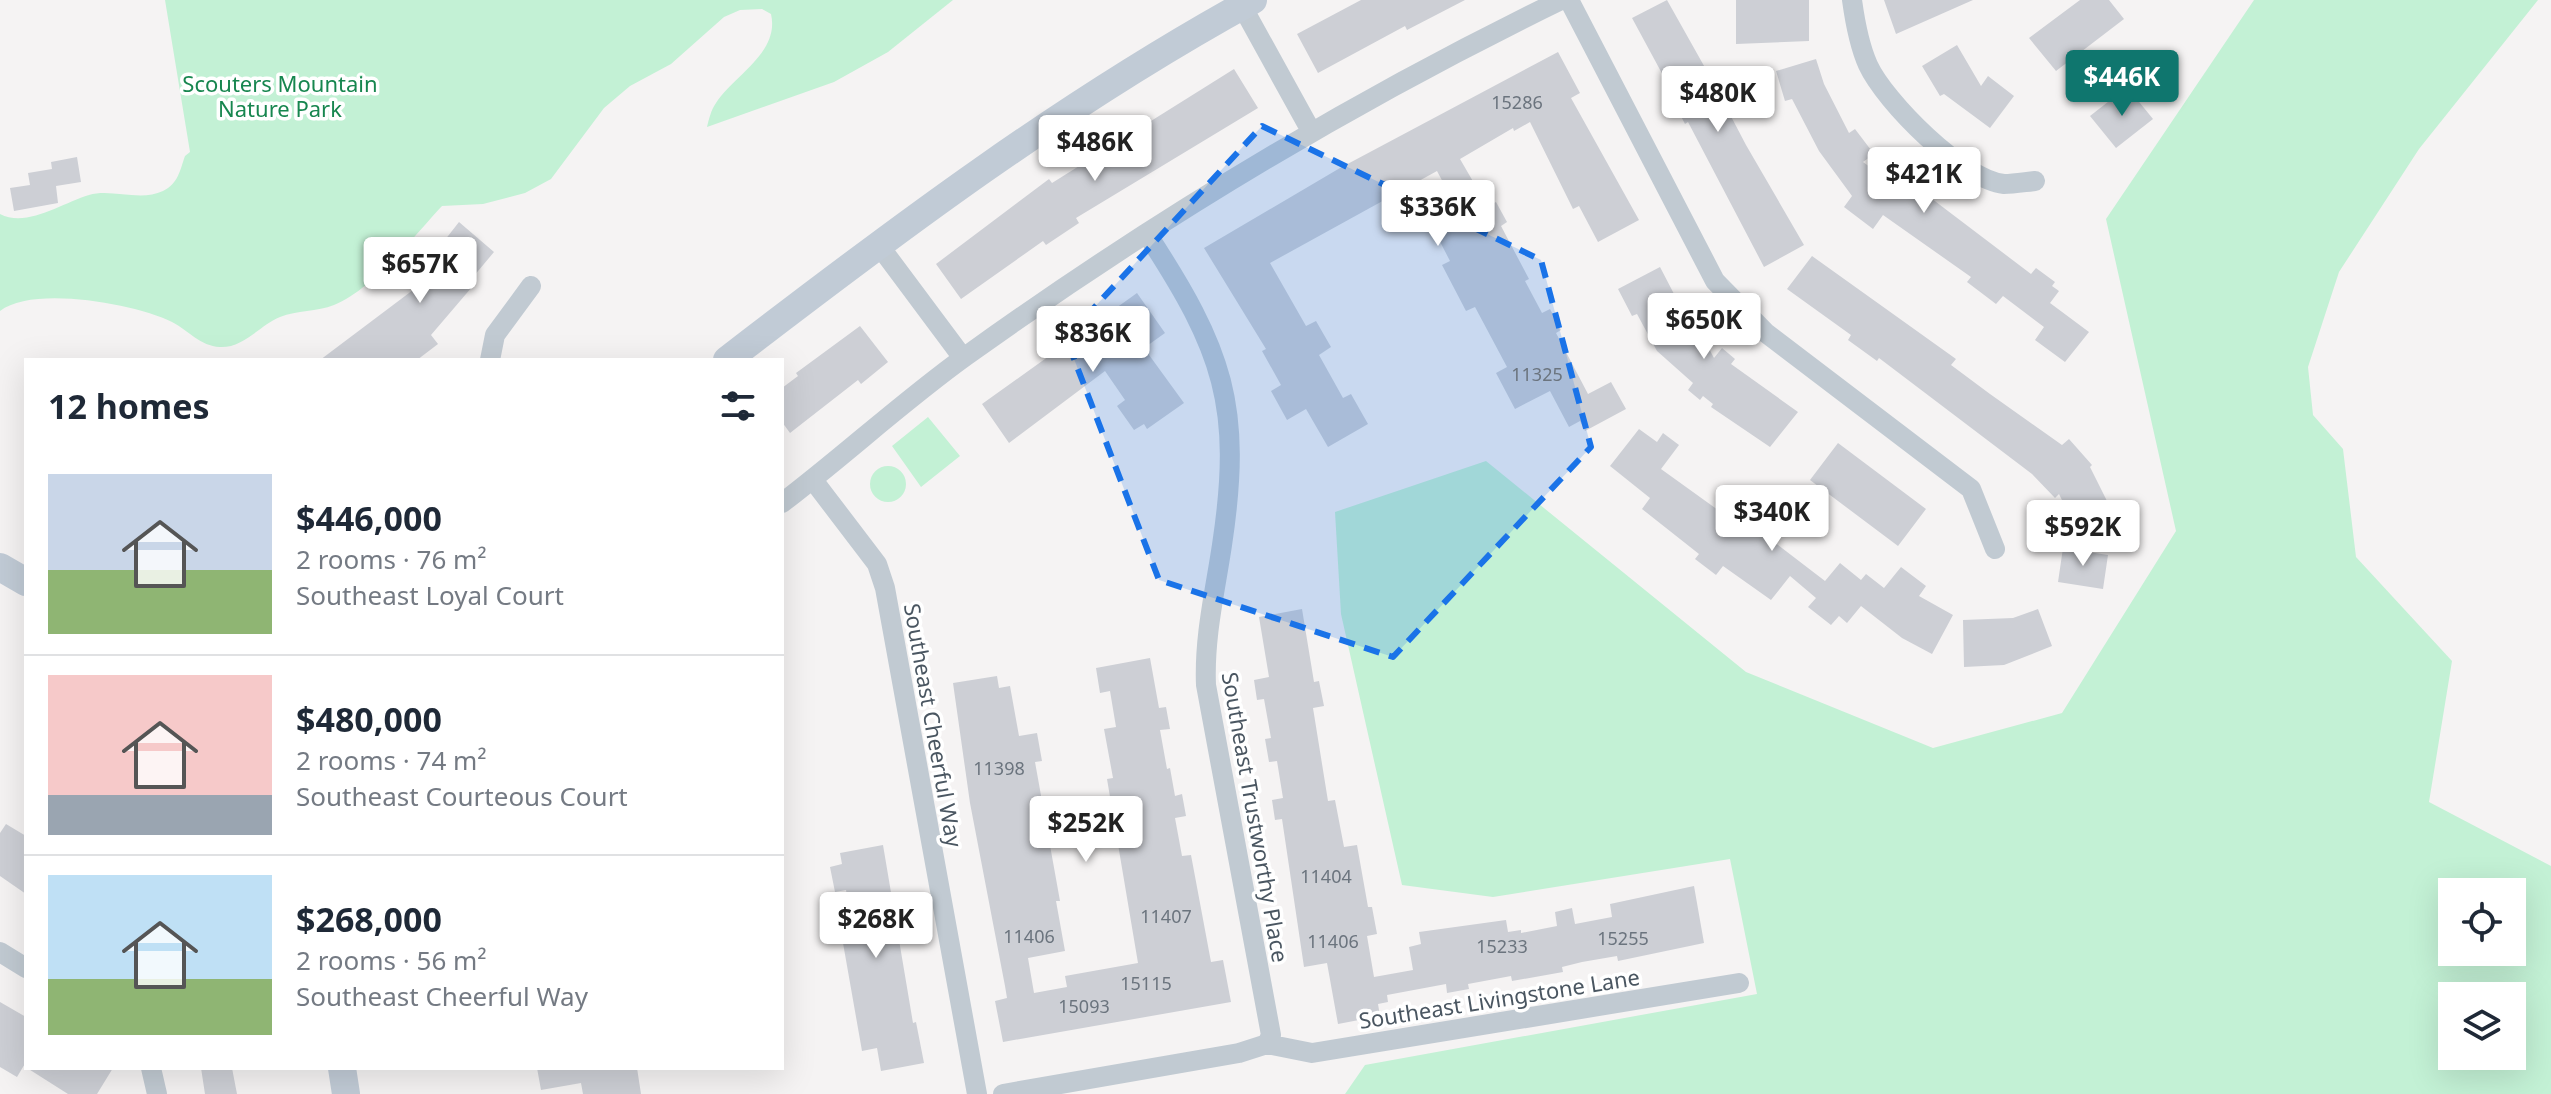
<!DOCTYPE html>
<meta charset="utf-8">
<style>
:root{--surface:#fff;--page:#f6f6f7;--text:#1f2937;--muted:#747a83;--line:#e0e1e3;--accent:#0f766e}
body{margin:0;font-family:"Noto Sans",sans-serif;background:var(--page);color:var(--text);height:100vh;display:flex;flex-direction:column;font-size:30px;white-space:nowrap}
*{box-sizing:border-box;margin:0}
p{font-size:26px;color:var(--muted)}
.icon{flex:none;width:44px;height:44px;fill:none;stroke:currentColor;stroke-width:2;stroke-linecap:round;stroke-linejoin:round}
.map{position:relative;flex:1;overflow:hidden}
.panel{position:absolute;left:24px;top:358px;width:760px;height:712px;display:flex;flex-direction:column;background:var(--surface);border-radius:0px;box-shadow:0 8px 32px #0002}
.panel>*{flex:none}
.controls{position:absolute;left:2438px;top:878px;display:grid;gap:16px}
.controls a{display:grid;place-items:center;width:88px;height:88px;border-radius:0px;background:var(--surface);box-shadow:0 8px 32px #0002;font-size:40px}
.price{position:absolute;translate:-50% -68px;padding:0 18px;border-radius:8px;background:#fff;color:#222;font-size:26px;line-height:52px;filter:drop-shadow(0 2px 4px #0008)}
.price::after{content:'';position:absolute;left:50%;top:48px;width:24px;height:18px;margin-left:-12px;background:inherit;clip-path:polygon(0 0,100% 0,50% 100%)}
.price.on{background:var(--accent);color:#fff}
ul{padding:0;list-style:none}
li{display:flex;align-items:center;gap:24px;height:200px;padding:0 24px}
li+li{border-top:2px solid var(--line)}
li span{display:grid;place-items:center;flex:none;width:224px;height:160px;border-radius:0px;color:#555}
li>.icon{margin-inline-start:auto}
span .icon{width:96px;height:96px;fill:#fffc;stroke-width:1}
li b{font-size:34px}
h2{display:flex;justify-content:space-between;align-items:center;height:96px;padding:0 24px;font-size:34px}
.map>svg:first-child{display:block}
.green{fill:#c3f1d5;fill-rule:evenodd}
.building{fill:#cdcfd5}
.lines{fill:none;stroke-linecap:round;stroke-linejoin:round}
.street{stroke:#c1cad2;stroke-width:20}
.secondary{stroke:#c1cbd6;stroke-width:28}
.marked{fill:#1a73e8;fill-opacity:0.2;stroke:#1a73e8;stroke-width:6;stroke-dasharray:16 10;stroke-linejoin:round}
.labels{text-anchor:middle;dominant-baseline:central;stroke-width:7;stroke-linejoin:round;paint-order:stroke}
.number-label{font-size:18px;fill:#6b747e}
.park-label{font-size:22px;fill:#17864f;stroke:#fff}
.street-label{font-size:22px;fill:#4a5661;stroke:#fff}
</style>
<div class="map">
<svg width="2551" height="1094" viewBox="0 0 2551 1094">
<rect width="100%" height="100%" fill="#f5f3f3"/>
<path class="green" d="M 165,0 L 953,0 L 888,52 L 834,82 L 707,127 C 709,119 711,110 716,103 C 733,76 780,53 771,14 L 762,9 L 740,10 L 724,17 L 671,64 L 630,86 L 604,108 L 551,179 L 525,193 L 483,204 L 442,206 C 414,236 372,290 334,305 C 317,312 297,310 280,317 C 260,325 244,348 220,347 C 200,346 189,331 172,322 C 136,304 33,285 0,311 L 0,214 C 27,228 62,203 89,195 C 111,188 140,202 163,191 C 178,184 180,170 185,156 L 190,152 Z
M 2254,0 L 2538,0 L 2419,149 L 2339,272 L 2308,367 L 2313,415 L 2343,449 L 2356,557 L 2452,661 L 2429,802 L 2551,866 L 2551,1094 L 1345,1094 L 1365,1065 L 1757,994 L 1730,859 L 1493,897 L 1402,885 L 1341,614 L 1335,512 L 1486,461 L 1746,672 L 1933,748 L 2062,713 L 2176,531 L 2106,219 ZM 2452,892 L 2512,892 L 2512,952 L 2452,952 ZM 2452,996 L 2512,996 L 2512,1056 L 2452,1056 Z
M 928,417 L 960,456 L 921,487 L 892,446 Z
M870 484a18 18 0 1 1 36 0a18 18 0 1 1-36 0Z"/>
<path class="building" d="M 1361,0 L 1465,0 L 1407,30 L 1405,26 L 1318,73 L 1297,34 Z
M 1667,0 L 1708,73 L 1713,70 L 1729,101 L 1724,103 L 1746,145 L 1804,245 L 1764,267 L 1688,122 L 1685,124 L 1669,93 L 1672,92 L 1632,18 Z
M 1736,0 L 1809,0 L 1809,41 L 1736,44 Z
M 1884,0 L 1973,0 L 1896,34 Z
M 2080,0 L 2109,0 L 2124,19 L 2056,71 L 2029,38 Z
M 1957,45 L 1981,86 L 1988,76 L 2014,96 L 1990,128 L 1944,94 L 1940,96 L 1922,66 Z
M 1558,52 L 1580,93 L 1571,98 L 1639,220 L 1598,242 L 1579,206 L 1573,209 L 1530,122 L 1514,131 L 1513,128 L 1460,159 L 1478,190 L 1481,188 L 1490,205 L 1496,202 L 1507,222 L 1501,226 L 1529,279 L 1525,281 L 1542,313 L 1550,309 L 1561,330 L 1556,333 L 1588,394 L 1611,382 L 1626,409 L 1585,431 L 1580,421 L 1569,427 L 1550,391 L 1515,409 L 1496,373 L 1507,367 L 1475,307 L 1466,311 L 1442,265 L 1450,261 L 1434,230 L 1445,224 L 1438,211 L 1454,203 L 1437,171 L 1270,263 L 1306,326 L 1316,321 L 1331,347 L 1319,355 L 1343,398 L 1351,394 L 1368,424 L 1328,447 L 1306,409 L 1287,420 L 1271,391 L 1281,385 L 1262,351 L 1266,349 L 1204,248 L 1340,168 Z
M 1816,59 L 1824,84 L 1849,133 L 1855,129 L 1874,154 L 1863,162 L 1908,195 L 1915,186 L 2031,274 L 2036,268 L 2055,282 L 2052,286 L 2059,291 L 2050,303 L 2089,332 L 2065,362 L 2035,340 L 2044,327 L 2003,296 L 1996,304 L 1967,282 L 1971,277 L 1883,215 L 1873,229 L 1844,207 L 1852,196 L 1819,151 L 1792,99 L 1785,101 L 1776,71 Z
M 1234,69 L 1258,108 L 1076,218 L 1079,223 L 1046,245 L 1043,241 L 961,299 L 936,264 L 1049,179 L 1052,183 Z
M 2127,87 L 2153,119 L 2116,148 L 2090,116 Z
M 77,157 L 81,182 L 56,186 L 58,203 L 14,211 L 10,188 L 30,185 L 28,173 L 52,169 L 51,162 Z
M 459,222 L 494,252 L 468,283 L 472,287 L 431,335 L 438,344 L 417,360 L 320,360 L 417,287 L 412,282 Z
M 1812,256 L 1956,359 L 1951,365 L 1990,394 L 2062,445 L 2069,439 L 2092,465 L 2090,467 L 2117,521 L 2081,539 L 2059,494 L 2055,498 L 2032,474 L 1879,358 L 1877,361 L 1848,340 L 1851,335 L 1787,289 Z
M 1660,267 L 1686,317 L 1691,315 L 1714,358 L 1722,348 L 1735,359 L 1731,364 L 1798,412 L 1770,447 L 1711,407 L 1713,404 L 1703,396 L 1700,400 L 1688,390 L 1693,383 L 1657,351 L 1637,314 L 1632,316 L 1618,289 Z
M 1137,293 L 1165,333 L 1144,348 L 1184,403 L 1147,429 L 1144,424 L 1134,430 L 1117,406 L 1125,400 L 1105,371 L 1009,443 L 982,404 Z
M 860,326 L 888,362 L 861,384 L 858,380 L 790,433 L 782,422 L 782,388 L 798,376 L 796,373 Z
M 1639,429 L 1657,442 L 1663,433 L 1679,445 L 1661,469 L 1743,528 L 1748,522 L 1825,581 L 1840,563 L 1861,580 L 1866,574 L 1884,588 L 1901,567 L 1926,586 L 1919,596 L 1953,615 L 1932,654 L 1902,638 L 1861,606 L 1847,623 L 1839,616 L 1831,625 L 1808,607 L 1816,598 L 1790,576 L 1771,600 L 1723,566 L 1716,575 L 1695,559 L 1699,554 L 1642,509 L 1650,498 L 1610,466 Z
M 1838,443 L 1926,509 L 1898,546 L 1810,480 Z
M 2063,548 L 2108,555 L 2103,589 L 2058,582 Z
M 1302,609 L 1314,682 L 1319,681 L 1324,706 L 1313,708 L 1328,801 L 1335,800 L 1344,847 L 1357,845 L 1368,907 L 1372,907 L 1377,934 L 1367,936 L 1374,977 L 1413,970 L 1409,947 L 1421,944 L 1419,932 L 1506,920 L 1508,932 L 1521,930 L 1521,933 L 1557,926 L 1555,912 L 1572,908 L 1575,924 L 1612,917 L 1610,904 L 1694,886 L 1704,943 L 1618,961 L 1617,956 L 1582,962 L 1562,967 L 1563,972 L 1512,981 L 1511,976 L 1468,984 L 1469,989 L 1447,993 L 1446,984 L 1387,995 L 1388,1002 L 1378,1004 L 1380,1016 L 1338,1024 L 1327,963 L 1304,967 L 1282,819 L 1275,820 L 1272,800 L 1283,798 L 1277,761 L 1269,762 L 1265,739 L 1271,738 L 1264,699 L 1257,700 L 1254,680 L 1269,677 L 1259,617 Z
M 2038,609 L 2052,646 L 2004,665 L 1964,667 L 1963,620 L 2013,618 Z
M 1150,658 L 1159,708 L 1166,707 L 1170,729 L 1160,730 L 1167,769 L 1170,768 L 1175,796 L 1182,794 L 1186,816 L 1175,818 L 1182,856 L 1191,855 L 1211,962 L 1223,960 L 1231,1002 L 1003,1042 L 995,1001 L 1007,998 L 1005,986 L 970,803 L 953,683 L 997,676 L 999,688 L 1010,686 L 1019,736 L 1037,733 L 1042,761 L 1035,762 L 1060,901 L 1056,901 L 1065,951 L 1028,958 L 1034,993 L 1067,987 L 1065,976 L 1138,963 L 1107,779 L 1113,778 L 1104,729 L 1116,727 L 1110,691 L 1100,693 L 1096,668 Z
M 6,824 L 26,836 L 26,894 L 0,876 L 0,833 Z
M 883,845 L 913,1023 L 916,1022 L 924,1063 L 881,1071 L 877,1048 L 862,1051 L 840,926 L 852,924 L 846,890 L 835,892 L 830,867 L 842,864 L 840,853 Z
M 0,1002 L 26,1017 L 26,1062 L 17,1077 L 0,1067 Z
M 27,1068 L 113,1068 L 97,1094 L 68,1094 Z
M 201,1068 L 232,1068 L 237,1094 L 205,1094 Z
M 537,1068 L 637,1068 L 641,1094 L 583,1094 L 581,1083 L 541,1090 Z"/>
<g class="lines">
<path class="street" d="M 1569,0 L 1715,281 L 1766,333 L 1971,489 L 1995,549
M 1852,0 C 1855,22 1859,45 1868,65 C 1885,102 1963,180 2004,184 C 2014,184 2025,182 2035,181
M 1242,6 L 1311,131
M 1147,234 C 1223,350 1243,406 1222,545 C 1215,592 1204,637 1206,685 L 1271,1035 L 1267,1044
M 878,244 L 963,358
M 490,360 L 495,335 L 531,286
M 813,480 L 877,564 L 885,588 L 977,1094
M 782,503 C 844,456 902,402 966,356 C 1154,221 1353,101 1561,0
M 0,952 L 26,968
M 1267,1044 L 1312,1053 L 1739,983
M 151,1068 L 157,1094
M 1003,1094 L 1239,1053 L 1267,1044"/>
<path class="secondary" d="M 727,360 C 896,230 1065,103 1253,0
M 0,567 L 26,582
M 342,1068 L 346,1094"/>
</g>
<path class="marked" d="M 1262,126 L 1541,260 L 1591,447 L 1393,657 L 1159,580 L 1066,338 Z"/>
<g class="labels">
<g class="number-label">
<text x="1517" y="102">15286</text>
<text x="1537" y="374">11325</text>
<text x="999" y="768">11398</text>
<text x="1326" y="876">11404</text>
<text x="1166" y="916">11407</text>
<text x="1029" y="936">11406</text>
<text x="1623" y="938">15255</text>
<text x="1333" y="941">11406</text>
<text x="1502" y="946">15233</text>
<text x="1146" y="983">15115</text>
<text x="1084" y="1006">15093</text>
</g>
<g class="park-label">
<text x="280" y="83">Scouters Mountain<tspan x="280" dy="25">Nature Park</tspan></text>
</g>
<g class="street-label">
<text transform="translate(934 725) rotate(80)">Southeast Cheerful Way</text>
<text transform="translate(1256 817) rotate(80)">Southeast Trustworthy Place</text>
<text transform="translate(1499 998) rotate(-9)">Southeast Livingstone Lane</text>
</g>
</g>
</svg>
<div class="controls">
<a><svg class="icon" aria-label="locate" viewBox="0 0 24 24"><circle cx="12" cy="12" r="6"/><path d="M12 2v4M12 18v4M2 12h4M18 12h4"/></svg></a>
<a><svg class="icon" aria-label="layers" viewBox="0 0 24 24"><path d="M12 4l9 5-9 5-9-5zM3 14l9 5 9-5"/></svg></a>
</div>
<b class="price on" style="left:2122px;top:118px">$446K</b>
<b class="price" style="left:1718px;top:134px">$480K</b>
<b class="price" style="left:1095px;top:183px">$486K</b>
<b class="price" style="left:1924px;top:215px">$421K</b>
<b class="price" style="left:1438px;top:248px">$336K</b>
<b class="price" style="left:420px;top:305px">$657K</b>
<b class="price" style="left:1704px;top:361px">$650K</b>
<b class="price" style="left:1093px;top:374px">$836K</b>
<b class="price" style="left:1772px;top:553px">$340K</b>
<b class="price" style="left:2083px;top:568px">$592K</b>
<b class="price" style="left:1086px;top:864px">$252K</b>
<b class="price" style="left:876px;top:960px">$268K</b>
<section class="panel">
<h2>12 homes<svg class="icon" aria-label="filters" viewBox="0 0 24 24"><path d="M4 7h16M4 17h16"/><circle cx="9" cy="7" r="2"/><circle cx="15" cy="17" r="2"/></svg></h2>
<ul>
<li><span style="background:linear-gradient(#c9d6e8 60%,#8fb573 0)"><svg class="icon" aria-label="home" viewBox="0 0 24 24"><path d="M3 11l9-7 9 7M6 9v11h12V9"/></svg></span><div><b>$446,000</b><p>2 rooms · 76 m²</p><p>Southeast Loyal Court</p></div></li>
<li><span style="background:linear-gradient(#f6c9c9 75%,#9aa5b1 0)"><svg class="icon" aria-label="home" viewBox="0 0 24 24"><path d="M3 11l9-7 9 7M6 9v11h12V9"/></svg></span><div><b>$480,000</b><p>2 rooms · 74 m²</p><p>Southeast Courteous Court</p></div></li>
<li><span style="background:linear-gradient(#bfe0f5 65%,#8fb573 0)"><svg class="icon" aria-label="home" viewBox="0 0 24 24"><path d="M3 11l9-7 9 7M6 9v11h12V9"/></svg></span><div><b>$268,000</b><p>2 rooms · 56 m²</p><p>Southeast Cheerful Way</p></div></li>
</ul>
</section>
</div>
